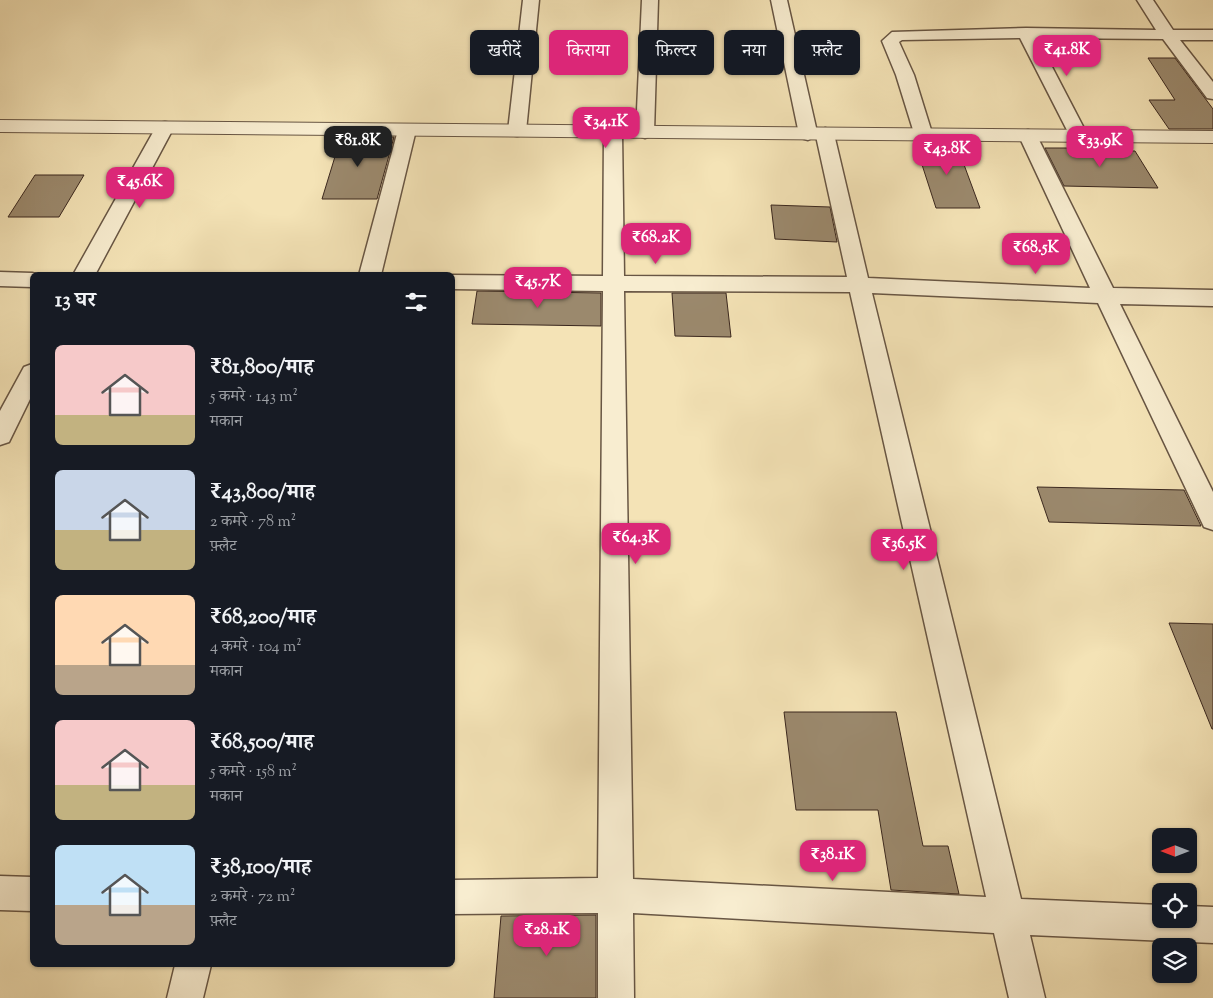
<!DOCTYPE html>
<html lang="hi">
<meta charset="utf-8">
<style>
:root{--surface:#171b24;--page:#20242c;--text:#f1f3f6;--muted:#9ea1a6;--accent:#db2777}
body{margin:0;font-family:"Sorts Mill Goudy","Noto Serif Devanagari",serif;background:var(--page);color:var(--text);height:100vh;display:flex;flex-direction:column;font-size:19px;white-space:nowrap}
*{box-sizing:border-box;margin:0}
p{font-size:16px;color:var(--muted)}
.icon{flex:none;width:28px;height:28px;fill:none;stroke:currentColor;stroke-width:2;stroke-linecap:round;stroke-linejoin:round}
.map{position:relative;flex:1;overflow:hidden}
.details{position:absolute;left:30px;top:272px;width:425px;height:695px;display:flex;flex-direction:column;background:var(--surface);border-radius:8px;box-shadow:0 1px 4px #0004}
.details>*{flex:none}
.banner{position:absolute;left:470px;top:30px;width:475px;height:45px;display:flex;gap:10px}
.needle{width:32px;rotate:270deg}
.buttons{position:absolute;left:1152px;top:828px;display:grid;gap:10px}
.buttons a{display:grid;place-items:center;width:45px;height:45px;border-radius:8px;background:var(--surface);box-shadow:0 1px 4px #0004;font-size:25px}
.price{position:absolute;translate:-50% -42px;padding:0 11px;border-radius:10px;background:var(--accent);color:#fff;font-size:16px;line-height:32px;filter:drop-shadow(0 1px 2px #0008)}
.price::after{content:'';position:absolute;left:50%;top:30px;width:15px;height:11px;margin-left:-8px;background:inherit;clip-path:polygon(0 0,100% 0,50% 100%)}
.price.selected{background:#222;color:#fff}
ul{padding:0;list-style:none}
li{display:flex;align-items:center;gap:15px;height:125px;padding:0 25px}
li span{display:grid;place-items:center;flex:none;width:140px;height:100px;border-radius:8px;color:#555}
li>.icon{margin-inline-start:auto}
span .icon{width:60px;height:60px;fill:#fffc;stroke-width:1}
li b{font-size:21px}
h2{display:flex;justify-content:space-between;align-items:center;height:60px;padding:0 25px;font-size:21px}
.tag{padding:0 18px;border-radius:8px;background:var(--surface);box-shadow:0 1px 4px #0004;font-size:18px;line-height:45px}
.tag.selected{background:var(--accent);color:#fff}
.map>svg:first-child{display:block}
.building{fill:#9b896d;stroke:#3a271e}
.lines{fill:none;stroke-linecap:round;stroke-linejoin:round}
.minor-casing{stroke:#685644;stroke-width:3}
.tertiary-casing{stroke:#685644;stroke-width:2}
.minor{fill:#f8edd0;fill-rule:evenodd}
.tertiary{fill:#f8edd0;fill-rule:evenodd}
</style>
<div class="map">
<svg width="1213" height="998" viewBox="0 0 1213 998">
<rect width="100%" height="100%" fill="#f4e3b6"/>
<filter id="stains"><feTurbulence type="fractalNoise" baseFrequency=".004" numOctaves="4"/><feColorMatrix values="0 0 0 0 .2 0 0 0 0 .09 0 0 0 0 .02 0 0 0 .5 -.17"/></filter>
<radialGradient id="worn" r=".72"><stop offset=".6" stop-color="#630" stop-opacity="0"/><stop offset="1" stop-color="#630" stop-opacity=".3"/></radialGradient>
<path class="building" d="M 1148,58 L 1175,58 L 1213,109 L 1213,129 L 1169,129 L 1149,100 L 1175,100 Z
M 341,137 L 394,137 L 377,199 L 322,199 Z
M 915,143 L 956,143 L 980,208 L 936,208 Z
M 1045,148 L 1082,148 L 1084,151 L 1135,151 L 1158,188 L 1064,186 Z
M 35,175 L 84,175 L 59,217 L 8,217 Z
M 771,205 L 830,207 L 837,242 L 775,239 Z
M 477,291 L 601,293 L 601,326 L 472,324 Z
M 672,293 L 726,293 L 731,337 L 675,336 Z
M 1037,487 L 1184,490 L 1201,526 L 1049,522 Z
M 1169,623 L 1213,624 L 1213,729 L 1212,729 Z
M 784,712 L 896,712 L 923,846 L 948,846 L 959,894 L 891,890 L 878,810 L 796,810 Z
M 596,915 L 596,998 L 494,998 L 501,916 Z"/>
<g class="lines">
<g class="minor-casing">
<path id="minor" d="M 523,0 L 539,0 L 526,131 L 523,135 L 517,136 L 511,135 L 508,131 Z
M 642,0 L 658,0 L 654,132 L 651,136 L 645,138 L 639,136 L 636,132 Z
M 771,0 L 787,0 L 817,132 L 825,128 L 832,130 L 834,134 L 868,278 L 1090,288 L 1019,136 L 1021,132 L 1028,130 L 1035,132 L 1113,288 L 1213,290 L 1213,306 L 1120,304 L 1213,492 L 1213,530 L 1204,527 L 1098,303 L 872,293 L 1021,899 L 1161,905 L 1161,919 L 1189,919 L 1189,906 L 1213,907 L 1213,943 L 1030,935 L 1045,998 L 1009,998 L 994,933 L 633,913 L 634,998 L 598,998 L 598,913 L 452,914 L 452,880 L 598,878 L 603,291 L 452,289 L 452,275 L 450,275 L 452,275 L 603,276 L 604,132 L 607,128 L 613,126 L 619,128 L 622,132 L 624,276 L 847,277 L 816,136 L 808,140 L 801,138 L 799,134 ZM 624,291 L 850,292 L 986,897 L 633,879 Z
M 1137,0 L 1153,0 L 1173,30 L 1213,30 L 1213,40 L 1180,40 L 1213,82 L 1213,99 L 1207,98 L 1163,39 L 1037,38 L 1088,136 L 1086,140 L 1079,142 L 1072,140 L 1070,136 L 1020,38 L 902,40 L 899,42 L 914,75 L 932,133 L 929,137 L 923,139 L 917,137 L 914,133 L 896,75 L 882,41 L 892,32 L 1026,28 L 1156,30 Z
M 165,122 L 171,123 L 174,127 L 95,275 L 73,275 L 156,127 L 159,123 Z
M 407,125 L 413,126 L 416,130 L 381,275 L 359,275 L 398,130 L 401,126 Z
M 0,272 L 32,273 L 40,275 L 32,275 L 32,287 L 0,286 Z
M 32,364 L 32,395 L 9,442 L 0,445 L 0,411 L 24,367 Z
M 0,876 L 32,877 L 32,911 L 0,910 Z
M 175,965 L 211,965 L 203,998 L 167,998 Z"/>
</g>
<g class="tertiary-casing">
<path id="tertiary" d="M 0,120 L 1213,131 L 1213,143 L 0,132 Z"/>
</g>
<use href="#minor" class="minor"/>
<use href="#tertiary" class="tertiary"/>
</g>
<rect width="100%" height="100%" filter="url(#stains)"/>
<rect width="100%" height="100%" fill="url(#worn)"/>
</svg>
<div class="buttons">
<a><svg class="needle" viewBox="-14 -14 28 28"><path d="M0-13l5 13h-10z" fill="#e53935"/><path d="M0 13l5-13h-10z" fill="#9ea1a6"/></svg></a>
<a><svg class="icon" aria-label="locate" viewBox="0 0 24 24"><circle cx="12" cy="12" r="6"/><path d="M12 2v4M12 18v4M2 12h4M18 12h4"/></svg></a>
<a><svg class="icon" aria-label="layers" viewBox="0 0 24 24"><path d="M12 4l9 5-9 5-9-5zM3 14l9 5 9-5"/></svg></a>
</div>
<b class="price" style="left:1067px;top:77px">₹41.8K</b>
<b class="price" style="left:606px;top:149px">₹34.1K</b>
<b class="price selected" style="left:358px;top:168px">₹81.8K</b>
<b class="price" style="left:1100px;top:168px">₹33.9K</b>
<b class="price" style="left:947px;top:176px">₹43.8K</b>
<b class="price" style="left:140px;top:209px">₹45.6K</b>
<b class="price" style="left:656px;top:265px">₹68.2K</b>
<b class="price" style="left:1036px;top:275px">₹68.5K</b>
<b class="price" style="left:538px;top:309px">₹45.7K</b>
<b class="price" style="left:636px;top:565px">₹64.3K</b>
<b class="price" style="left:904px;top:571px">₹36.5K</b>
<b class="price" style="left:833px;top:882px">₹38.1K</b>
<b class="price" style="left:547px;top:957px">₹28.1K</b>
<div class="banner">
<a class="tag">खरीदें</a>
<a class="tag selected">किराया</a>
<a class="tag">फ़िल्टर</a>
<a class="tag">नया</a>
<a class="tag">फ़्लैट</a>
</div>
<section class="details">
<h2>13 घर<svg class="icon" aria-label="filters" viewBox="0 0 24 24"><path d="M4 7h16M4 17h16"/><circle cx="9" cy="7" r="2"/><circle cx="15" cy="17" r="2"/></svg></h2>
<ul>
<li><span style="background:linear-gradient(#f6c9c9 70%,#c2b280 0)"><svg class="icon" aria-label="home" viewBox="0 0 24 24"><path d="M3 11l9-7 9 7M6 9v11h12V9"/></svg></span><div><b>₹81,800/माह</b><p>5 कमरे · 143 m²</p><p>मकान</p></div></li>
<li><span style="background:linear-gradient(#c9d6e8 60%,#c2b280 0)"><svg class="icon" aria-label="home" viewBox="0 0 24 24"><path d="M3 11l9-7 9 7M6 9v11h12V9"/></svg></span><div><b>₹43,800/माह</b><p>2 कमरे · 78 m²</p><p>फ़्लैट</p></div></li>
<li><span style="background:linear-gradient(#ffd9b3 70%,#b9a48a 0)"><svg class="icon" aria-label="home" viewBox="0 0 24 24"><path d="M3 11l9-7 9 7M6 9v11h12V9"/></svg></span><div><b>₹68,200/माह</b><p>4 कमरे · 104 m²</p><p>मकान</p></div></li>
<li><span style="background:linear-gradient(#f6c9c9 65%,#c2b280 0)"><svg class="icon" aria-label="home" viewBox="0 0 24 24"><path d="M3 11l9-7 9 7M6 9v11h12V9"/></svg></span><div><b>₹68,500/माह</b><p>5 कमरे · 158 m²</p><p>मकान</p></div></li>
<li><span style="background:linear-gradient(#bfe0f5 60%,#b9a48a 0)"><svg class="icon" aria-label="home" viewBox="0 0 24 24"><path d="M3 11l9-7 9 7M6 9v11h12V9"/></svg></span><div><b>₹38,100/माह</b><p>2 कमरे · 72 m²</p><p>फ़्लैट</p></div></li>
</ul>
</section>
</div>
